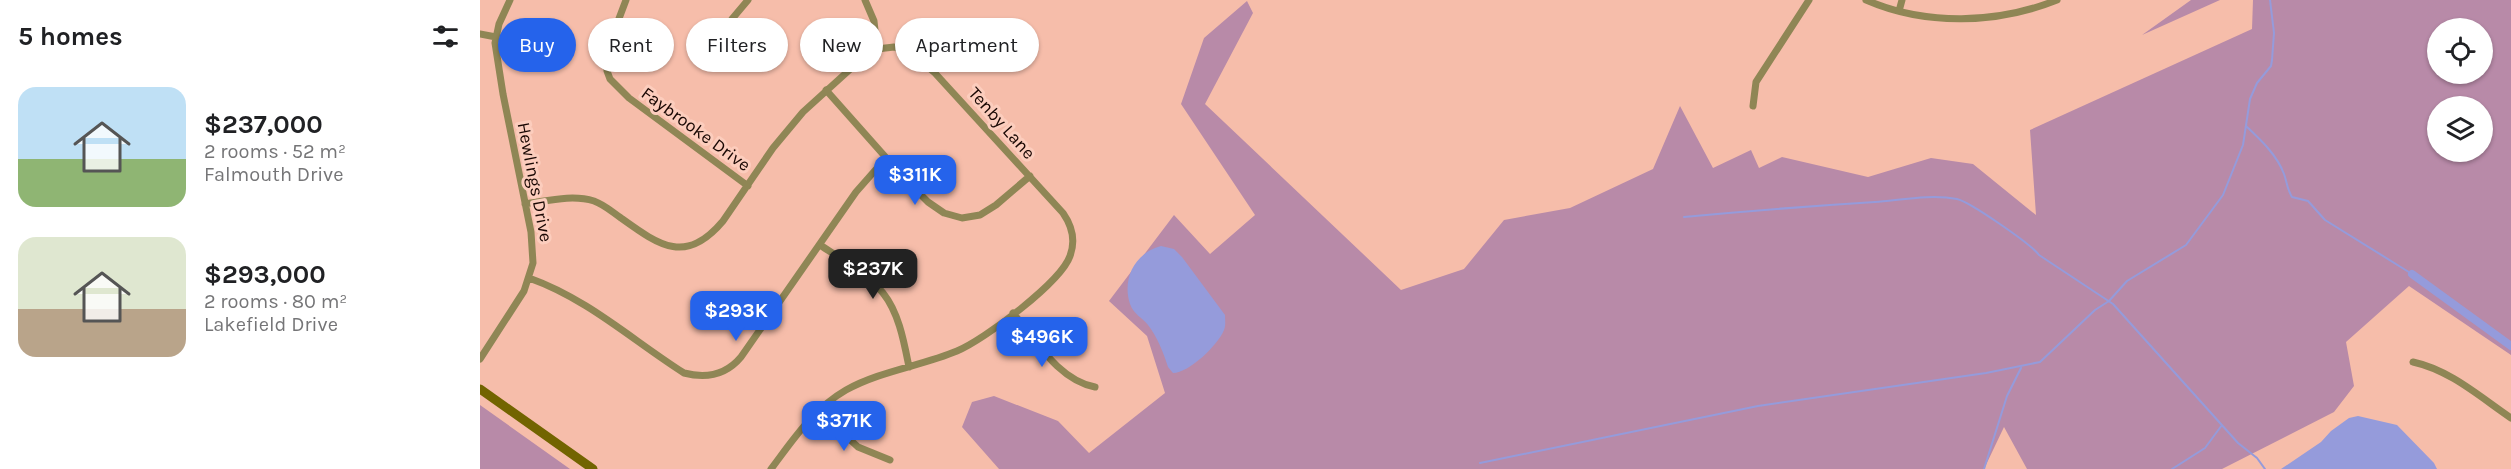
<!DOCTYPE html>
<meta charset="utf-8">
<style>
:root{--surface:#fff;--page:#f2f2f2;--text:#202124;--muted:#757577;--accent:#2563eb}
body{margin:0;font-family:Karla,sans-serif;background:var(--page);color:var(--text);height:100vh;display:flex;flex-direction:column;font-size:22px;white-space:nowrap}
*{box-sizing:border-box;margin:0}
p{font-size:20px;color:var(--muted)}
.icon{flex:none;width:33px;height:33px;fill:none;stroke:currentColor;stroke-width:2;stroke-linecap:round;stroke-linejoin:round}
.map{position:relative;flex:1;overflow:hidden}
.panel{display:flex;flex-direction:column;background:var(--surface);width:480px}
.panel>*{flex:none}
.guide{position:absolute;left:18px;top:18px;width:570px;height:54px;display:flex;gap:12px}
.tools{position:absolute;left:1947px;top:18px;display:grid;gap:12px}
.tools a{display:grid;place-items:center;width:66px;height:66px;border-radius:50%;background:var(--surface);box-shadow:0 2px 4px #0004;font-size:30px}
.price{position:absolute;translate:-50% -51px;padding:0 14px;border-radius:12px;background:var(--accent);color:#fff;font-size:20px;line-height:39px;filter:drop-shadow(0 2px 3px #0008)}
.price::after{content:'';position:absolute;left:50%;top:36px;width:18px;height:14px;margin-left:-9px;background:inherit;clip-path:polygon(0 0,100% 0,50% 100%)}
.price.current{background:#222;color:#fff}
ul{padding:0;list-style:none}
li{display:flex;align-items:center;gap:18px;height:150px;padding:0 18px}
li span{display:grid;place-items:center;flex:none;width:168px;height:120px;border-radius:18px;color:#555}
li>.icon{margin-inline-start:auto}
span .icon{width:72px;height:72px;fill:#fffc;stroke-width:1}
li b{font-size:26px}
h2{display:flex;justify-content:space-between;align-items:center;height:72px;padding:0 18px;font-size:26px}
.pill{padding:0 21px;border-radius:27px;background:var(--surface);box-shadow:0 2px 4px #0004;font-size:21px;line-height:54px}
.pill.current{background:var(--accent);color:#fff}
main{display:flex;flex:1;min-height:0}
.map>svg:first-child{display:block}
.green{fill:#b88aa8;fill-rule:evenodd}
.water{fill:#959bdb}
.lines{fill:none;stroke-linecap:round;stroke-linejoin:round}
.stream{stroke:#959bdb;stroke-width:2}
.canal{stroke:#959bdb;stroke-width:8}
.street{stroke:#8f8655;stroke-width:7}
.secondary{stroke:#726400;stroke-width:9}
.labels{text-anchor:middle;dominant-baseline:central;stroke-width:6;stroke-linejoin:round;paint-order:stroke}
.street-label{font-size:18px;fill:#190703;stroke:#fccdbd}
</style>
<main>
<section class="panel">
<h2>5 homes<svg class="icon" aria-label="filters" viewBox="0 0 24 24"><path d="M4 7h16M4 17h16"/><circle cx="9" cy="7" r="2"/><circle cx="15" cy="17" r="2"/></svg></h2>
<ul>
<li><span style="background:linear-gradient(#bfe0f5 60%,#8fb573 0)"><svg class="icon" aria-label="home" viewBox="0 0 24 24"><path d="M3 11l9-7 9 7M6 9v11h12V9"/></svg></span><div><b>$237,000</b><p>2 rooms · 52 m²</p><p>Falmouth Drive</p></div></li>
<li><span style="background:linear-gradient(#dfe7d0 60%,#b9a48a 0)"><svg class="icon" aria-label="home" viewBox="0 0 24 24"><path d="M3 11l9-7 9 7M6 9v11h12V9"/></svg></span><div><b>$293,000</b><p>2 rooms · 80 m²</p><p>Lakefield Drive</p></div></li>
</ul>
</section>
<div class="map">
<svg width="2031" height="469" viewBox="0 0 2031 469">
<rect width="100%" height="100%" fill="#f6bdaa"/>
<path class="green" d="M 1711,0 L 1740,0 L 1662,35 Z
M 1773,0 L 2031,0 L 2031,355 L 1929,286 L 1866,342 L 1874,386 L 1854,412 L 1742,469 L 1547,469 L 1524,427 L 1504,469 L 519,469 L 482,427 L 492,402 L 514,396 L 578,421 L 609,453 L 685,393 L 667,336 L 629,301 L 694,215 L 730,254 L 775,215 L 701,104 L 724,38 L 767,1 L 773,13 L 725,104 L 921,290 L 984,269 L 1024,220 L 1090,208 L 1173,169 L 1200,106 L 1233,168 L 1271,150 L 1279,168 L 1302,157 L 1388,177 L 1451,158 L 1493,164 L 1556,215 L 1550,130 L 1772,29 ZM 1958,28 L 2002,28 L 2002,74 L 1958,74 ZM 1958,106 L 2002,106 L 2002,152 L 1958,152 Z
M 0,405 L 90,469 L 0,469 Z"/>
<path class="water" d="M 681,246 L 694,249 L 702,257 L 745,315 C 745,320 746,325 744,330 C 738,345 709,373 693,373 L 688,367 C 684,354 677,336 668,325 C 662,317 654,315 650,304 C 642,280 654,253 681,246 Z
M 1878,416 L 1917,425 L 1954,463 L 1957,469 L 1801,469 L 1841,442 L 1851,431 L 1869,418 Z"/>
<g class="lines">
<path class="stream" d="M 1766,126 C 1780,139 1797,155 1804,174 C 1807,182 1807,189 1812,197 L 1828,201 L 1845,220 L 1932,274
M 1204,217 C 1268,211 1331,206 1395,202 C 1421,200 1451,194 1477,199 C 1490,202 1551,244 1559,255 L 1633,304 L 1758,443 L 1777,458 L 1785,469
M 1000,463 L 1278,406 L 1506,373 L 1560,362 L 1615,310 L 1629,301 L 1647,281 L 1706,245 L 1743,195 L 1763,145 L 1770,99 L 1777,83 L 1791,66 L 1792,60 L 1794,33 L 1790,0
M 1504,469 L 1527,396 L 1541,368
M 1692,469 L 1725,448 L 1742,425"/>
<path class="canal" d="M 1932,274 L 2031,346"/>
<path class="street" d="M 146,0 L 126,53 L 127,71 L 130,79 L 149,98 L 268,186
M 385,0 L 394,21 L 397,49
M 1386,0 C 1446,26 1517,24 1577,0
M 1419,11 L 1422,0
M 0,34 L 16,37
M 246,40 L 252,19 L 268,0
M 346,90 L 425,179 L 448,202 L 464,213 L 482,218 L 500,215 L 516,205 L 550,176
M 1273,106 L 1276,82 L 1329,0
M 45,204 C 67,201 92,194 114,201 C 125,205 132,212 141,218 C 180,246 206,265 243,221 L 293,148 L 323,112 L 387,54 L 397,49 L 414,47 L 432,53 L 454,72 L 583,213 C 592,226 596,240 590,256 C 581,282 504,340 477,351 C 441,366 400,371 366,390 C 333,409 313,440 291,469
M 340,245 C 361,259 387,273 403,293 C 419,313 424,342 429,367
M 49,278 C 108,299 152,340 204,373 C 227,379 246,375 261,357 L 376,192 L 406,158
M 533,313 C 556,340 578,380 615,387
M 0,359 L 44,291 L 53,263 L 51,232 L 23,94 L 15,43 L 19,24 L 30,0
M 1933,362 C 1970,370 2000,397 2031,418
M 338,410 L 378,447 L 410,460"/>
<path class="secondary" d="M 0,389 L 113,469"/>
</g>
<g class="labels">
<g class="street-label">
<text transform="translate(522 123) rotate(48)">Tenby Lane</text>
<text transform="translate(216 129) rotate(36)">Faybrooke Drive</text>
<text transform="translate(55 182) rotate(79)">Hewlings Drive</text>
</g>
</g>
</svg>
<div class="tools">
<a><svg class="icon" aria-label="locate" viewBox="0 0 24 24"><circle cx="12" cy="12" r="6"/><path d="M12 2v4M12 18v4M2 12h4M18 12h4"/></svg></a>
<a><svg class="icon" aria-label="layers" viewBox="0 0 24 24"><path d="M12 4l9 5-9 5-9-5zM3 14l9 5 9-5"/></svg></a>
</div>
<b class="price" style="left:435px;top:206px">$311K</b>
<b class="price current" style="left:393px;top:300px">$237K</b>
<b class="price" style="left:256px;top:342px">$293K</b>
<b class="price" style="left:562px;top:368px">$496K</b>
<b class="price" style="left:364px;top:452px">$371K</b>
<div class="guide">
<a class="pill current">Buy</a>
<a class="pill">Rent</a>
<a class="pill">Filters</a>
<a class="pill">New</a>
<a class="pill">Apartment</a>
</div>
</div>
</main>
